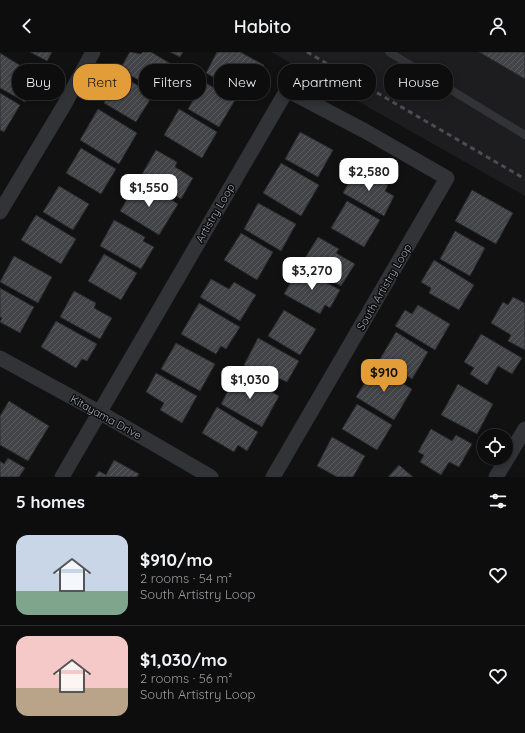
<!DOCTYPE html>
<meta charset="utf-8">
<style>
:root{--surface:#0d0d0e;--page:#1b1b1c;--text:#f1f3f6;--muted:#9a9c9e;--line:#2d2d2e;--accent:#e29d39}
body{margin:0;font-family:Quicksand,sans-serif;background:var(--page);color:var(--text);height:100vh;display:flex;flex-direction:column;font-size:15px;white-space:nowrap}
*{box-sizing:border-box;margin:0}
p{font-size:13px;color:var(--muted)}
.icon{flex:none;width:22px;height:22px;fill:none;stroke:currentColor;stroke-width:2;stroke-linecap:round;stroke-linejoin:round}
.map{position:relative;height:425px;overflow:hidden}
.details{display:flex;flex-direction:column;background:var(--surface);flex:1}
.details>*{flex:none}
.guide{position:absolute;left:12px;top:12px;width:501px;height:36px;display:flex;gap:8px}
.controls{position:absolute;left:477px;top:377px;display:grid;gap:8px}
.controls a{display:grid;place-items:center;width:36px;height:36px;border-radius:50%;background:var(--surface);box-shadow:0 2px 6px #0003,0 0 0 1px var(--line);font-size:20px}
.price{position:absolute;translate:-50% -34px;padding:0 9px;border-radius:8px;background:#fff;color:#222;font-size:13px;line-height:26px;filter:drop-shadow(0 1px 2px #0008)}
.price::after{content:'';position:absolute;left:50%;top:24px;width:12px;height:9px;margin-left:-6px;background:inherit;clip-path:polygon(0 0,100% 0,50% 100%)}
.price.active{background:var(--accent);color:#111}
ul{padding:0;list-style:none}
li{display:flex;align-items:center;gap:12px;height:100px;padding:0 16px}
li+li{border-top:1px solid var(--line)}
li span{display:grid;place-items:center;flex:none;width:112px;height:80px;border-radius:12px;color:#555}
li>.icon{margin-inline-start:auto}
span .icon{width:48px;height:48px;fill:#fffc;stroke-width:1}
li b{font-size:17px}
h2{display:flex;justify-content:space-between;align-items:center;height:48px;padding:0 16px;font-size:17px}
.pill{padding:0 14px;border-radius:16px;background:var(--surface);box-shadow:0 2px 6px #0003,0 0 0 1px var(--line);font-size:14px;line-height:36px}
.pill.active{background:var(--accent);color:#111}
header{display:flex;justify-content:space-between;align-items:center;height:52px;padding:0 16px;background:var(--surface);font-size:18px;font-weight:600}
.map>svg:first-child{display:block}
.built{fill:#1d1d1f}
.building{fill:url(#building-hatch);stroke:#2b2b2e}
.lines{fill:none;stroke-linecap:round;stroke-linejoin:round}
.lane{stroke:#323337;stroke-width:8}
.street{stroke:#323337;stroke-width:15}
.rail{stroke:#4b4d51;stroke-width:3;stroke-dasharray:5 4;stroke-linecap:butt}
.labels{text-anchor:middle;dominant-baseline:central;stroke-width:3;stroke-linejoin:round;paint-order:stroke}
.street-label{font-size:11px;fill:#a3a9b2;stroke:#0c0c0d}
</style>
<header><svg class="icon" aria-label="back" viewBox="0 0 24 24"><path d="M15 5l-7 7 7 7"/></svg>Habito<svg class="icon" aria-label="person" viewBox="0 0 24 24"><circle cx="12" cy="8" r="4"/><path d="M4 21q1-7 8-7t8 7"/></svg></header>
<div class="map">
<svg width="525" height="425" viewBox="0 0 525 425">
<defs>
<pattern id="building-hatch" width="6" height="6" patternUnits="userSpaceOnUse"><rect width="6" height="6" fill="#424448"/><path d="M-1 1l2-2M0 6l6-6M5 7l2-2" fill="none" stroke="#5a5c60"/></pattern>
</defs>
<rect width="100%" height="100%" fill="#111112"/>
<path class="built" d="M 271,0 L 525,0 L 525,144 Z"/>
<path class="building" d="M 30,0 L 52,0 L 47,9 Z
M 130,0 L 141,2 L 143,0 L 151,0 L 176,15 L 160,41 L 120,17 Z
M 170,0 L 183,0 L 180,5 Z
M 217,0 L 240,0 L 264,13 L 247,44 L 206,21 Z
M 479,0 L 525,0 L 525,27 Z
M 0,1 L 21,14 L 18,20 L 36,31 L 25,50 L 0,36 Z
M 121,23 L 153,43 L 136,70 L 104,51 Z
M 204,30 L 235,48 L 219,75 L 188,57 Z
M 0,41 L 20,53 L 4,80 L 0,78 Z
M 98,57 L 137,81 L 119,112 L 80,88 Z
M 179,57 L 217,80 L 202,106 L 164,83 Z
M 300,80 L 333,98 L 318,125 L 285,107 Z
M 81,96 L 116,117 L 101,142 L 66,121 Z
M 156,98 L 177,110 L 175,115 L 193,126 L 181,147 L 141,124 Z
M 281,111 L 319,133 L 301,164 L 263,141 Z
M 357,116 L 388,133 L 385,139 L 394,144 L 384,164 L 343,141 Z
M 139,128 L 178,152 L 159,183 L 120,159 Z
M 59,134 L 89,152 L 73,178 L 43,160 Z
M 472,138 L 513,161 L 496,192 L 455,169 Z
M 347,149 L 380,168 L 364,195 L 331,176 Z
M 258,151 L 296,172 L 281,199 L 244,177 Z
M 36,163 L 76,187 L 61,212 L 21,188 Z
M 114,168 L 145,185 L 143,189 L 154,195 L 141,217 L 100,194 Z
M 455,179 L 485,196 L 470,224 L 440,207 Z
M 241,181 L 273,200 L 257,228 L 224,208 Z
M 318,185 L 339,197 L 336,201 L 355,212 L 341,234 L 302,211 Z
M 104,202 L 137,221 L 121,248 L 88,229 Z
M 14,204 L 52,225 L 38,251 L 0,230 Z
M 434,208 L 474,233 L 459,258 L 429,241 L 431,236 L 421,230 Z
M 299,216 L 340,238 L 330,256 L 325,253 L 320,262 L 284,242 Z
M 211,227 L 229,237 L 234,230 L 256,243 L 240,269 L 200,245 Z
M 0,236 L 34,255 L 20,281 L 0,270 L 2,266 L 0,265 Z
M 74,239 L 96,251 L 94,256 L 112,266 L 100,287 L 60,265 Z
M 513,245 L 525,251 L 525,298 L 508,289 L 511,283 L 491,271 L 503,250 L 508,253 Z
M 199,251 L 240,275 L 226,297 L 221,294 L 216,302 L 181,282 Z
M 418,253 L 450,272 L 435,298 L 395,274 L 405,258 L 412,262 Z
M 284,258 L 316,277 L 300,303 L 268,284 Z
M 56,269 L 97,292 L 87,309 L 82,307 L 76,316 L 41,295 Z
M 396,280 L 428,300 L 412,327 L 380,307 Z
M 481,282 L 522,306 L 512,322 L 498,314 L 487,333 L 470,322 L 474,316 L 464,310 Z
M 258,286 L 299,309 L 287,330 L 276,325 L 274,330 L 244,313 Z
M 176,291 L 215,312 L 200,339 L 161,317 Z
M 375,315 L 412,337 L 394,368 L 356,345 Z
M 156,321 L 197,344 L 182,371 L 160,358 L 164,351 L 146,340 Z
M 238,321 L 279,344 L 262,375 L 221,352 Z
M 458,332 L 493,352 L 477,382 L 441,363 Z
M 9,349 L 49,374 L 28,409 L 0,393 L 0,364 Z
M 357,352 L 392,373 L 377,398 L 342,377 Z
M 217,355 L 258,380 L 247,399 L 238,393 L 234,400 L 202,381 Z
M 431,377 L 452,389 L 456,383 L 472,392 L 459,415 L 449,410 L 441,423 L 420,410 L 424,403 L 418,400 Z
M 332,385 L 365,404 L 353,425 L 337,425 L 317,414 Z
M 8,406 L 25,416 L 19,425 L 0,425 L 0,409 L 4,412 Z
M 114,408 L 139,422 L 137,425 L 95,425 L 99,419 L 106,423 Z
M 399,413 L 413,425 L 388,425 Z"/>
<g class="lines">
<path class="lane" d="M 389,0 L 525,83"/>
<path class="street" d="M 0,160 L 63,55 L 93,0
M 0,306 L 99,360 L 211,425
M 62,425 L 287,38 L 365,79 L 447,126 L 273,425
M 496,425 L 525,377"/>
<path class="rail" d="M 307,0 L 525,127"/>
</g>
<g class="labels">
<g class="street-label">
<text transform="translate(215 161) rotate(-60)">Artistry Loop</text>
<text transform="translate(384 235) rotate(-60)">South Artistry Loop</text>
<text transform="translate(106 365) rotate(29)">Kitayama Drive</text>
</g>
</g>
</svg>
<div class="controls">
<a><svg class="icon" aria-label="locate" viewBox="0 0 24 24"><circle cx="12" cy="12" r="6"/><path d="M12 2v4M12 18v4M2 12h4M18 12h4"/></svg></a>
</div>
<b class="price" style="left:369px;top:140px">$2,580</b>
<b class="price" style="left:149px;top:156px">$1,550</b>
<b class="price" style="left:312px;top:239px">$3,270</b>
<b class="price active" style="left:384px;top:341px">$910</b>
<b class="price" style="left:250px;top:348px">$1,030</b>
<div class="guide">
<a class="pill">Buy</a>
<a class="pill active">Rent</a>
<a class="pill">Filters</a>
<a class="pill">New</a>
<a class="pill">Apartment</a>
<a class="pill">House</a>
</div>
</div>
<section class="details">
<h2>5 homes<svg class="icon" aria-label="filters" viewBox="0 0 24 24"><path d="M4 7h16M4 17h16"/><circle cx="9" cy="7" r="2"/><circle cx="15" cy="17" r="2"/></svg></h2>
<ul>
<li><span style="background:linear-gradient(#c9d6e8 70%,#7fa58c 0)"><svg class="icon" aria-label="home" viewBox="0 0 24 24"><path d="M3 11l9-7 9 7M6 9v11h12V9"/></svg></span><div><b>$910/mo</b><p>2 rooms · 54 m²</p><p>South Artistry Loop</p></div><svg class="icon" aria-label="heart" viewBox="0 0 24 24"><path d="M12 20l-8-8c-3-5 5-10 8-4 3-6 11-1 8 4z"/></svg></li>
<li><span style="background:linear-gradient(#f6c9c9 65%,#b9a48a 0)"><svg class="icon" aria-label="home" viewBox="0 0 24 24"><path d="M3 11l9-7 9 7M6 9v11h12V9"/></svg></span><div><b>$1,030/mo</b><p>2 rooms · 56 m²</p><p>South Artistry Loop</p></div><svg class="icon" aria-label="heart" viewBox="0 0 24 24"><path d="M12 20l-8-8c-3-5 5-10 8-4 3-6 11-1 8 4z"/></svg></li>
</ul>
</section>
